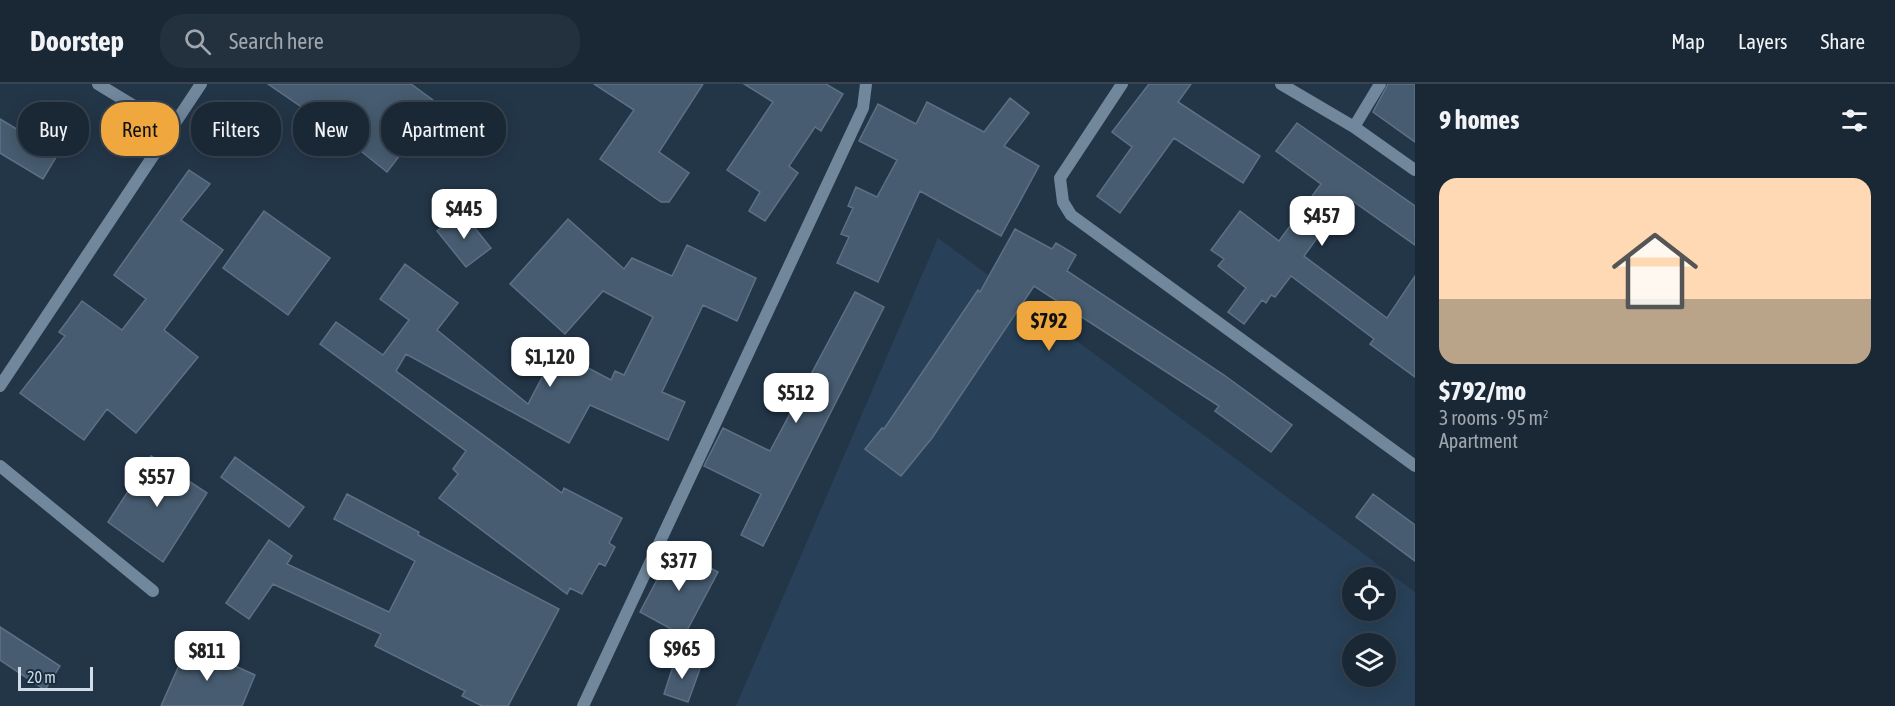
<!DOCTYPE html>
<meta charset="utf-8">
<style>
:root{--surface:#1a2836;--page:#23303e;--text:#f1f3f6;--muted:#9fa6ad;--line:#384451;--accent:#efa73e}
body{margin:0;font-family:"Asap Condensed",sans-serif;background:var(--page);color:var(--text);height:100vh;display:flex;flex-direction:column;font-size:22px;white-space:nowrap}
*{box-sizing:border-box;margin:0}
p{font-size:20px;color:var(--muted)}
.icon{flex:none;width:33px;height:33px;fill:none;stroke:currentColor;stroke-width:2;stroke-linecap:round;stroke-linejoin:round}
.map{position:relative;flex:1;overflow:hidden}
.details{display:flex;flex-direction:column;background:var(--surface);width:480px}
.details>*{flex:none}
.guide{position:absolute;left:18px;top:18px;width:570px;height:54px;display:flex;gap:12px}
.fabs{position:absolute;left:1342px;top:483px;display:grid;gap:12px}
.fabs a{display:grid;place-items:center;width:54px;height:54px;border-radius:50%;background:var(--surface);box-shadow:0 3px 15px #0003,0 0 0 2px var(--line);font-size:30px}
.scale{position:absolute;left:18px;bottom:15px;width:75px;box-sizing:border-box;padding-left:6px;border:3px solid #d0dce7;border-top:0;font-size:16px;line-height:21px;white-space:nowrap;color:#d0dce7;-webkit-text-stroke:4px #192c3d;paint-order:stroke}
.price{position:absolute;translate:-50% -51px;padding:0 14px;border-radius:12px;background:#fff;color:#222;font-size:20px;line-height:39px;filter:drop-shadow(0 2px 3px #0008)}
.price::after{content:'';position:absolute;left:50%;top:36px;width:18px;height:14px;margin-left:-9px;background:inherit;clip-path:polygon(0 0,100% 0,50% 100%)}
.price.active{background:var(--accent);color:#111}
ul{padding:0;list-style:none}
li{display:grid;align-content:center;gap:12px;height:318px;padding:0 24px}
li+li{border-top:2px solid var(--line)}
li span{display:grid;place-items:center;height:186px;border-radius:18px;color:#555}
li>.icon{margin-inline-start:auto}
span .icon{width:108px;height:108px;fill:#fffc;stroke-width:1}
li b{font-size:26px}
h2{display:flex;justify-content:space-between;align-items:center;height:72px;padding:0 24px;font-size:26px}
.pill{padding:0 21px;border-radius:24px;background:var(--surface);box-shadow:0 3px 15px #0003,0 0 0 2px var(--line);font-size:21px;line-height:54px}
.pill.active{background:var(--accent);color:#111}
header{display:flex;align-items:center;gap:36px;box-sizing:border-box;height:84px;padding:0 30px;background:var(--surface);border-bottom:2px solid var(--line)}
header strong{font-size:28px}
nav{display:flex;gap:33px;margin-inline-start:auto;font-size:21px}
.search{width:420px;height:54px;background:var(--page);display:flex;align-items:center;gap:15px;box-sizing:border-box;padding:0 21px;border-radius:24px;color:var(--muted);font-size:22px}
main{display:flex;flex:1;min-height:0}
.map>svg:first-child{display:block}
.built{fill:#284158;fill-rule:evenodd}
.building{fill:#475c70;stroke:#5c7186;stroke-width:1.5}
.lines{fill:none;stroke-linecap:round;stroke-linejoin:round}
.minor{stroke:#70879c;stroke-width:12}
</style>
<header>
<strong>Doorstep</strong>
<div class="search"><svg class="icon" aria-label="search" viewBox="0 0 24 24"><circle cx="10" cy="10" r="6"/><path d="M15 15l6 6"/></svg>Search here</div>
<nav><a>Map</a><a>Layers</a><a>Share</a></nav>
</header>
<main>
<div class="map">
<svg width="1415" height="622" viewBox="0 0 1415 622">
<rect width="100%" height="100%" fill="#233648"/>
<path class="built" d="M 938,154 L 1415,508 L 1415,622 L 736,622 ZM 1353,494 L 1386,494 L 1386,526 L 1353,526 ZM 1353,560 L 1386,560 L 1386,592 L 1353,592 Z"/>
<path class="building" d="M 268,0 L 411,0 L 441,22 L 427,43 L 424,40 L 387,88 L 332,44 Z
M 594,0 L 703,0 L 659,68 L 689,89 L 669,118 L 661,118 L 600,75 L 634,26 Z
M 744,0 L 826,0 L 843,10 L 821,47 L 815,43 L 789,82 L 798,89 L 765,137 L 749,127 L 760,108 L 727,86 L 773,18 Z
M 1149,0 L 1191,0 L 1178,18 L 1260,72 L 1243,99 L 1174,54 L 1120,129 L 1097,112 L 1132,63 L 1112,48 Z
M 1388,0 L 1415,0 L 1415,58 L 1373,28 Z
M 1010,14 L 1029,29 L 1004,62 L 1039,82 L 1001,152 L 920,107 L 878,198 L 837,179 L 849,153 L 841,150 L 853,124 L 848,122 L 856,103 L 877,113 L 897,76 L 859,57 L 878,20 L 916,40 L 927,18 L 984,48 Z
M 0,35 L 58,70 L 43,95 L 0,69 Z
M 1297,39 L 1415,122 L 1415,161 L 1347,113 L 1304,172 L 1387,234 L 1415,192 L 1415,293 L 1370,260 L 1374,255 L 1291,192 L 1275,213 L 1271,211 L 1266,219 L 1262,216 L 1244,240 L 1228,228 L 1246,204 L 1218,182 L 1224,175 L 1211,166 L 1240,127 L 1279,157 L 1321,100 L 1276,67 Z
M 189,86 L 210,100 L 181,136 L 223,166 L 164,246 L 198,273 L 136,349 L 107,325 L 84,356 L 20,309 L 65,252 L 59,248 L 82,217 L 122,246 L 146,215 L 114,191 Z
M 264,127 L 330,174 L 288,231 L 223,184 Z
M 462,128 L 491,164 L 466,183 L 437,147 Z
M 568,135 L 624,185 L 632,174 L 672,192 L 687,161 L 756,194 L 737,237 L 703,221 L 662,308 L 685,318 L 668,356 L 590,321 L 569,359 L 406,270 L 396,287 L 562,409 L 564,404 L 622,434 L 609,459 L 615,463 L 605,482 L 599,479 L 582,510 L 570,504 L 567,510 L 439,414 L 458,390 L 453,385 L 466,367 L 320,260 L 336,238 L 383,271 L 409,236 L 380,215 L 405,180 L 458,219 L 437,246 L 528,320 L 556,267 L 611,296 L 615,287 L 624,291 L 653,233 L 603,207 L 565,250 L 510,200 Z
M 1015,145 L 1052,165 L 1056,159 L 1076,171 L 1067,187 L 1224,291 L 1292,341 L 1271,368 L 1215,327 L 1219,322 L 1034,202 L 932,354 L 901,392 L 865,365 L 882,344 L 884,345 L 978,206 L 980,208 Z
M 855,208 L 884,223 L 763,462 L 741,451 L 761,410 L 704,382 L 723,344 L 770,367 Z
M 151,372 L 207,409 L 163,478 L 108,438 Z
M 235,373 L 304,423 L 289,443 L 221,393 Z
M 347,410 L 419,448 L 418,451 L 559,525 L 508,622 L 482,622 L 462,612 L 465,607 L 375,562 L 381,550 L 273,500 L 249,535 L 226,519 L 269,456 L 292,472 L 287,480 L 389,528 L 415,477 L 334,435 Z
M 1373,410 L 1415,441 L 1415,477 L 1356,433 Z
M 674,464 L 718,488 L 684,552 L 640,528 Z
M 0,543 L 60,582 L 45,606 L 0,576 Z
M 188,561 L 255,591 L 242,622 L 161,622 Z
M 676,573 L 701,582 L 688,618 L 664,610 Z"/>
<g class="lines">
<path class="minor" d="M 98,0 L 172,45
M 1122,0 L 1060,94 L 1063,118 L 1071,131 L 1415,382
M 1281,0 L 1354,43 L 1415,86
M 1354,43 L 1380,0
M 0,302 L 201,0
M 0,382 L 153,507
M 583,622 L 863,24 L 866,0"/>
</g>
</svg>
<div class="fabs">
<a><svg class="icon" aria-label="locate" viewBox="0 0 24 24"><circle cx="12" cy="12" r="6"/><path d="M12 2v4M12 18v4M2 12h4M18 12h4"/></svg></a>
<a><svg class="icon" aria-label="layers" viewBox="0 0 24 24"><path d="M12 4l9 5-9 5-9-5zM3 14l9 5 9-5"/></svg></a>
</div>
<div class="scale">20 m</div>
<b class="price" style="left:464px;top:156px">$445</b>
<b class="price" style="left:1322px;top:163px">$457</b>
<b class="price active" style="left:1049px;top:268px">$792</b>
<b class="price" style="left:550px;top:304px">$1,120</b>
<b class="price" style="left:796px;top:340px">$512</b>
<b class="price" style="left:157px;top:424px">$557</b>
<b class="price" style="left:679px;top:508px">$377</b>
<b class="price" style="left:682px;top:596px">$965</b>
<b class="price" style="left:207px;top:598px">$811</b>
<div class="guide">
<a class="pill">Buy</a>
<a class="pill active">Rent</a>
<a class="pill">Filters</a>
<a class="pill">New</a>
<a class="pill">Apartment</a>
</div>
</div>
<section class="details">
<h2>9 homes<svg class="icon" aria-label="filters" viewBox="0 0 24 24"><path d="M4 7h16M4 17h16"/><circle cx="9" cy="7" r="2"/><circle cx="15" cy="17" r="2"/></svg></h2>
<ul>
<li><span style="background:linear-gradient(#ffd9b3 65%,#b9a48a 0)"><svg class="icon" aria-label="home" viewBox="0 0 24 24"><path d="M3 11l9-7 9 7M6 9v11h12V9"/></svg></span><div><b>$792/mo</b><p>3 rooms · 95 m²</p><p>Apartment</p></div></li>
</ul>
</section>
</main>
